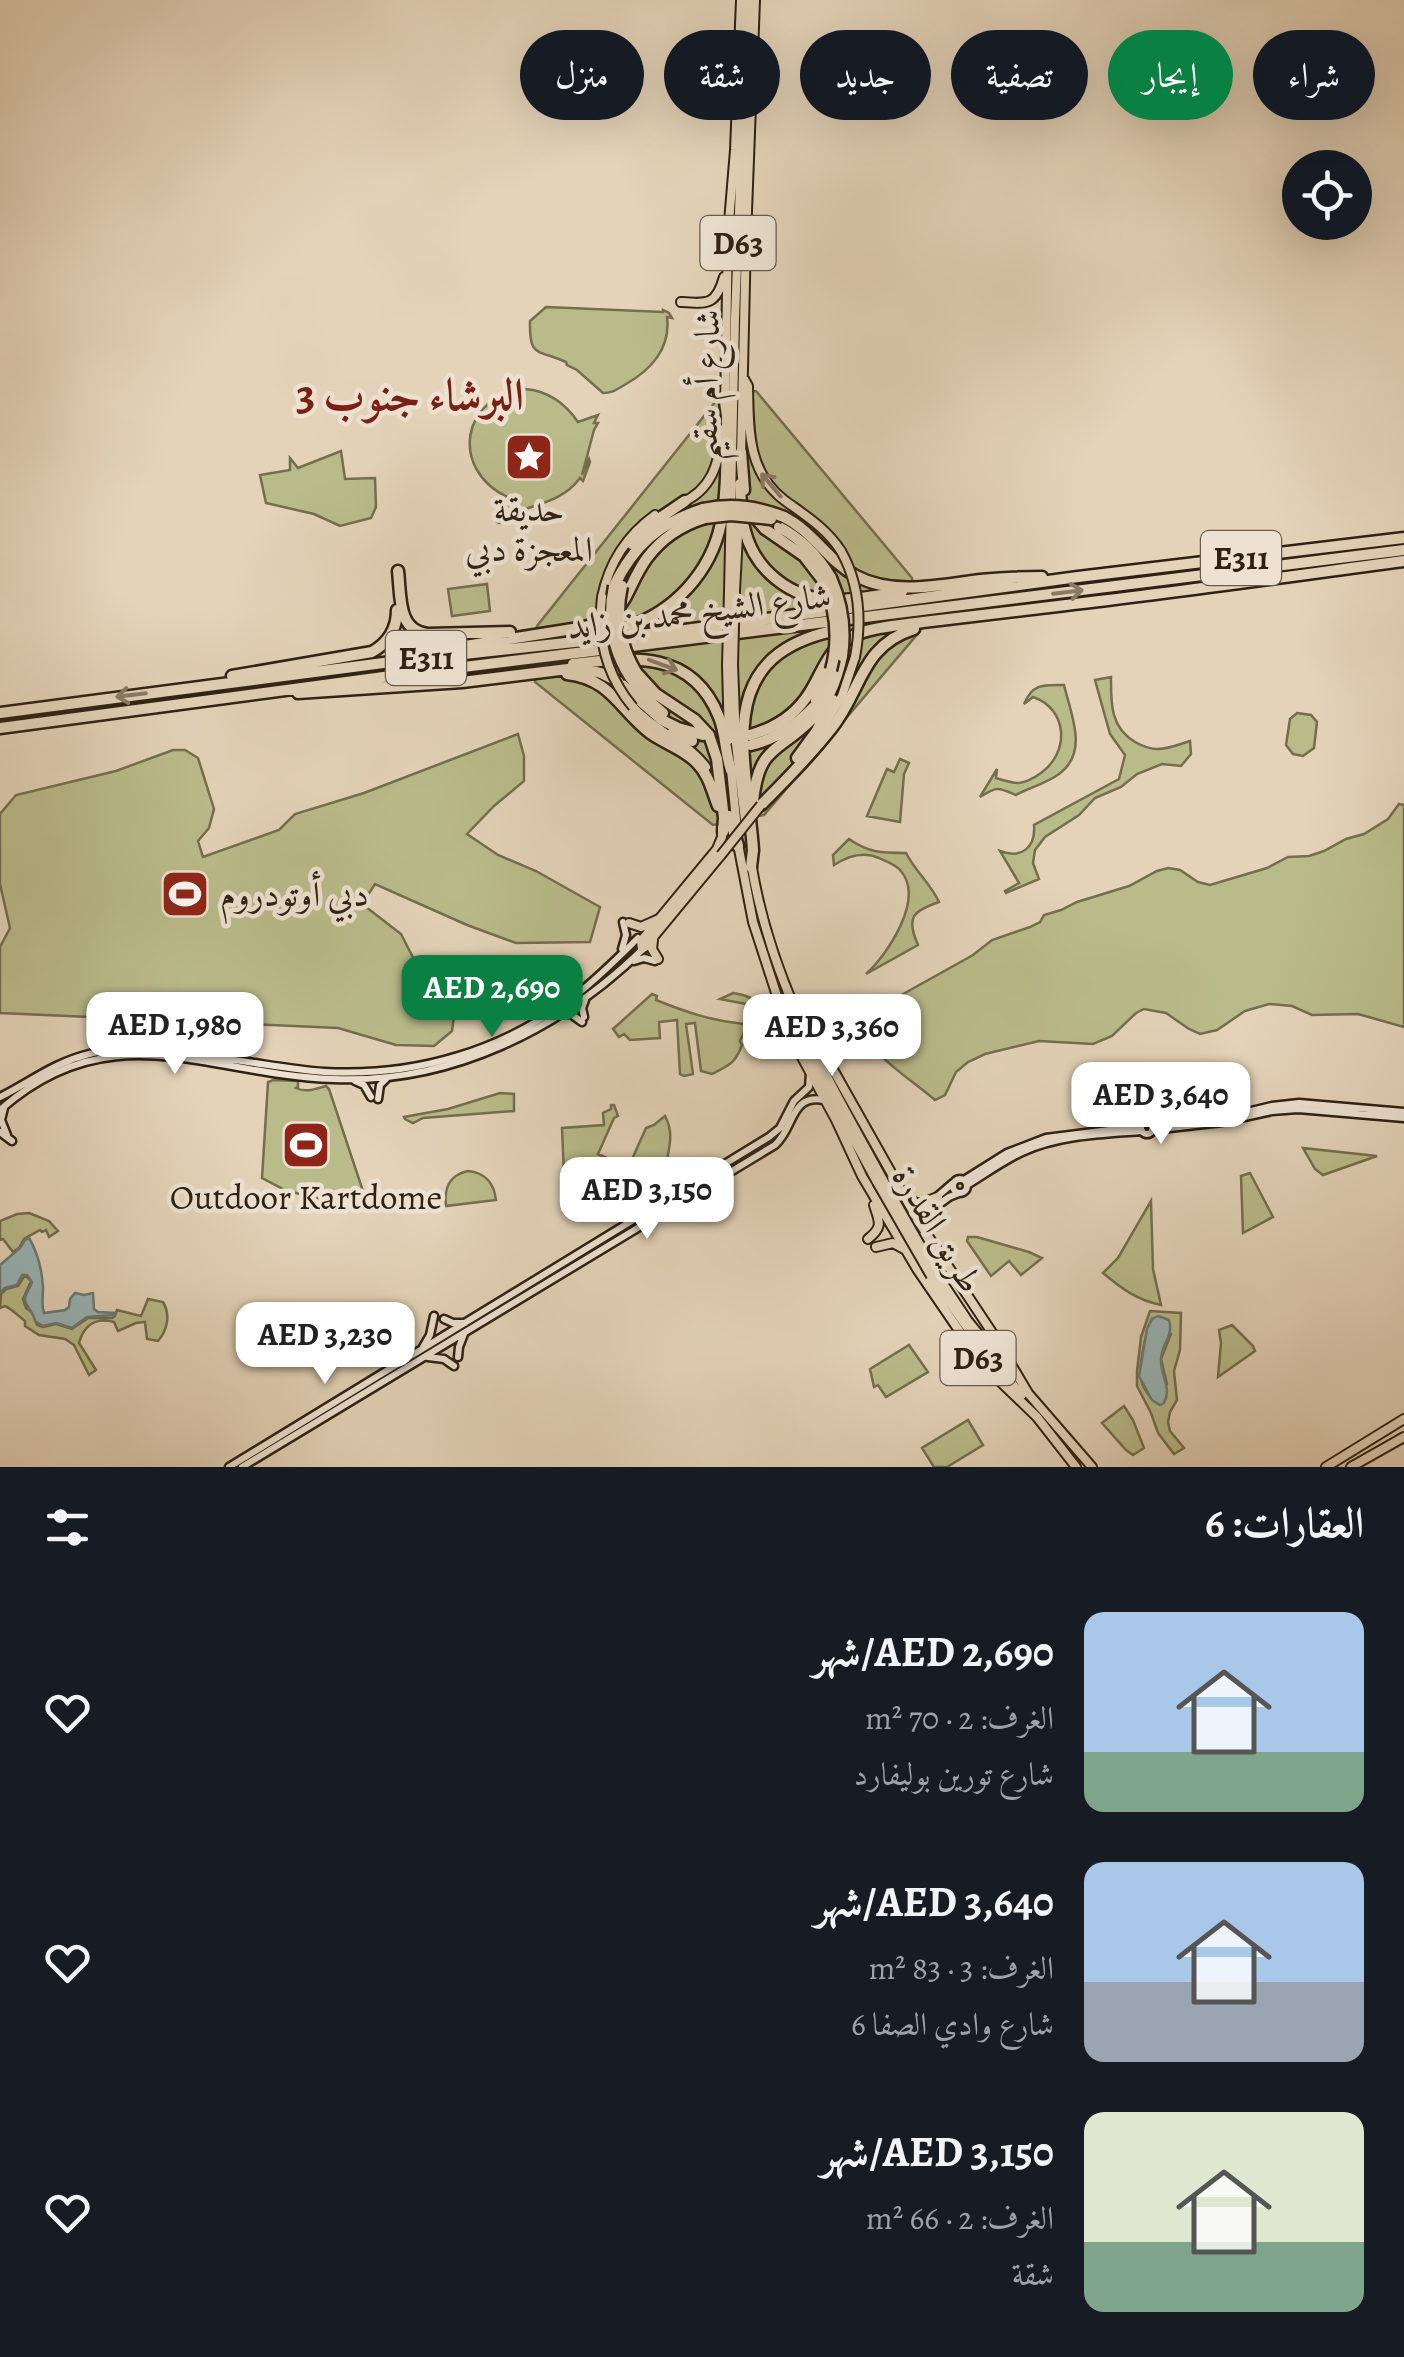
<!DOCTYPE html>
<html lang="ar">
<meta charset="utf-8">
<style>
:root{--surface:#171b24;--page:#20242c;--text:#f1f3f6;--muted:#9ea1a6;--accent:#0b8043}
body{margin:0;font-family:Alegreya,Amiri,serif;background:var(--page);color:var(--text);direction:rtl;height:100vh;display:flex;flex-direction:column;font-size:38px;white-space:nowrap}
*{box-sizing:border-box;margin:0}
p{font-size:32px;color:var(--muted)}
.icon{flex:none;width:55px;height:55px;fill:none;stroke:currentColor;stroke-width:2;stroke-linecap:round;stroke-linejoin:round}
.map{position:relative;height:1467px;overflow:hidden;direction:ltr}
.details{display:flex;flex-direction:column;background:var(--surface);flex:1}
.details>*{flex:none}
.guide{position:absolute;left:30px;top:30px;width:1345px;height:90px;direction:rtl;display:flex;gap:20px}
.controls{position:absolute;left:1282px;top:150px;display:grid;gap:20px}
.controls a{display:grid;place-items:center;width:90px;height:90px;border-radius:50%;background:var(--surface);box-shadow:0 10px 40px #0002;font-size:50px}
.price{position:absolute;translate:-50% -85px;padding:0 22px;border-radius:20px;background:#fff;color:#222;font-size:32px;line-height:65px;filter:drop-shadow(0 2px 5px #0008)}
.price::after{content:'';position:absolute;left:50%;top:60px;width:30px;height:22px;margin-left:-15px;background:inherit;clip-path:polygon(0 0,100% 0,50% 100%)}
.price.active{background:var(--accent);color:#fff}
ul{padding:0;list-style:none}
li{display:flex;align-items:center;gap:30px;height:250px;padding:0 40px}
li span{display:grid;place-items:center;flex:none;width:280px;height:200px;border-radius:20px;color:#555}
li>.icon{margin-inline-start:auto}
span .icon{width:120px;height:120px;fill:#fffc;stroke-width:1}
li b{font-size:42px}
h2{display:flex;justify-content:space-between;align-items:center;height:120px;padding:0 40px;font-size:42px}
.chip{padding:0 35px;border-radius:45px;background:var(--surface);box-shadow:0 10px 40px #0002;font-size:35px;line-height:90px}
.chip.active{background:var(--accent);color:#fff}
.map>svg:first-child{display:block}
.green{fill:#babb8b;stroke:#746e4f;stroke-width:2.5;fill-rule:evenodd}
.water{fill:#99b6b8;stroke:#6e7a76;stroke-width:2.5}
.lines{fill:none;stroke-linecap:round;stroke-linejoin:round}
.highway-tunnel{stroke:#c0af98;stroke-width:10;stroke-dasharray:10 5;stroke-linecap:butt}
.secondary-casing{stroke:#2e2113;stroke-width:11}
.primary-casing{stroke:#2e2113;stroke-width:12}
.highway-casing{stroke:#2e2113;stroke-width:15}
.secondary{stroke:#ede2d2;stroke-width:6}
.primary{stroke:#e4d3b9;stroke-width:8}
.highway{stroke:#e4d3b9;stroke-width:10}
.primary-bridge-casing{stroke:#2e2113;stroke-width:12;stroke-linecap:butt}
.highway-bridge-casing{stroke:#2e2113;stroke-width:15;stroke-linecap:butt}
.primary-bridge{stroke:#e4d3b9;stroke-width:8}
.highway-bridge{stroke:#e4d3b9;stroke-width:10}
.oneway{stroke:#897a66}
.labels{text-anchor:middle;dominant-baseline:central;stroke-width:9;stroke-linejoin:round;paint-order:stroke}
.shield{fill:#ede2d2;stroke:#675b4c;stroke-width:2.5}
.shield-label{font-size:32px;font-weight:bold;fill:#2e2113}
.street-label{font-size:35px;fill:#2e2113;stroke:#ede2d2}
.poi-label{font-size:35px;fill:#2e2113;stroke:#ede2d2}
.district-label{font-size:45px;font-weight:bold;fill:#7a1f14;stroke:#ede2d2}
</style>
<div class="map">
<svg width="1404" height="1467" viewBox="0 0 1404 1467">
<rect width="100%" height="100%" fill="#e4d3b9"/>
<filter id="stains"><feTurbulence type="fractalNoise" baseFrequency=".002" numOctaves="4"/><feColorMatrix values="0 0 0 0 .2 0 0 0 0 .09 0 0 0 0 .02 0 0 0 .5 -.17"/></filter>
<radialGradient id="worn" r=".72"><stop offset=".6" stop-color="#630" stop-opacity="0"/><stop offset="1" stop-color="#630" stop-opacity=".3"/></radialGradient>
<path class="green" d="M 546,307 L 663,312 L 663,310 L 669,313 L 672,318 L 667,317 C 671,348 651,370 626,384 C 617,389 614,393 603,393 L 577,370 L 567,365 L 566,362 C 537,349 529,358 530,321 Z
M 525,389 C 549,391 565,403 578,422 L 598,415 L 594,423 L 598,423 L 594,430 L 582,475 L 589,459 L 590,462 L 583,481 L 580,478 C 566,497 547,502 525,509 L 526,514 L 519,517 L 518,512 L 499,523 L 497,522 L 509,498 C 447,469 463,394 525,389 Z
M 756,391 L 912,578 L 920,631 L 764,815 L 713,825 L 535,682 L 537,626 L 720,396 Z
M 341,451 L 345,479 L 375,478 L 376,507 L 371,518 L 340,526 L 314,514 L 266,503 L 260,475 L 290,470 L 290,458 L 298,468 Z
M 487,584 L 490,611 L 452,616 L 448,589 Z
M 1111,677 C 1111,703 1110,727 1135,742 C 1142,746 1150,749 1158,749 C 1169,749 1180,744 1190,741 L 1191,754 L 1181,766 L 1162,764 L 1137,774 L 1121,787 L 1095,798 L 1079,815 L 1045,837 L 1035,850 L 1033,863 L 1039,879 L 1006,893 L 1005,891 L 1019,883 L 1000,851 C 1021,859 1036,848 1034,825 L 1119,779 L 1125,755 L 1110,734 L 1095,680 Z
M 1064,685 C 1071,715 1089,752 1059,774 C 1047,783 1029,788 1016,795 C 998,787 997,786 980,797 L 997,769 L 996,778 C 1003,780 1012,783 1019,783 C 1027,782 1034,778 1041,773 C 1070,752 1068,709 1033,697 L 1024,704 C 1033,683 1044,685 1064,685 Z
M 1297,713 L 1311,715 L 1317,722 L 1314,748 L 1303,756 L 1293,754 L 1286,745 L 1290,719 Z
M 518,734 L 524,756 L 524,781 L 494,806 L 467,834 L 498,855 L 536,871 L 600,907 L 590,942 L 516,943 L 467,925 L 375,884 L 362,904 L 401,934 L 421,973 L 455,1009 L 452,1031 L 434,1046 L 396,1045 L 338,1028 L 0,1013 L 0,947 L 10,928 L 0,884 L 0,814 L 16,795 L 116,771 L 173,750 L 185,750 L 198,758 L 214,809 L 209,828 L 198,841 L 203,857 L 279,830 L 295,814 L 364,793 Z
M 900,759 L 909,763 L 904,774 L 900,822 L 867,816 L 887,769 L 894,772 Z
M 1399,804 L 1404,805 L 1404,1027 L 1358,1014 L 1312,1015 L 1292,1006 L 1269,1004 L 1245,1011 L 1217,1030 L 1200,1034 L 1189,1029 L 1166,1013 L 1144,1009 L 1136,1013 L 1112,1036 L 1093,1044 L 1039,1041 L 985,1054 L 968,1062 L 956,1072 L 945,1095 L 935,1100 C 908,1077 873,1057 858,1025 L 896,998 L 973,955 L 992,940 L 1030,927 L 1040,922 L 1044,915 L 1061,910 L 1077,902 L 1129,886 L 1157,871 L 1168,868 L 1180,870 L 1198,882 L 1210,885 L 1267,868 L 1288,857 L 1309,856 L 1324,851 L 1346,839 L 1364,834 L 1388,819 Z
M 849,839 C 869,853 882,853 906,853 C 915,871 931,884 939,902 C 912,911 906,918 918,945 L 866,974 C 887,955 926,898 900,870 C 895,864 885,861 879,858 C 863,851 848,856 834,865 L 833,855 Z
M 733,993 C 767,998 754,1011 774,1029 L 756,1023 L 753,1028 L 747,1027 L 740,1041 L 742,1045 C 735,1064 729,1065 712,1074 L 701,1071 L 695,1023 L 686,1024 L 693,1074 L 684,1076 L 680,1074 L 677,1020 L 659,1022 L 660,1038 L 630,1040 L 624,1034 L 619,1037 L 613,1029 L 652,994 L 657,996 L 656,1000 C 686,1012 712,1021 744,1024 L 746,1004 L 720,999 Z
M 273,1080 L 298,1081 L 298,1087 L 296,1088 C 306,1093 315,1089 326,1086 L 329,1089 L 363,1191 L 322,1199 L 287,1191 L 262,1178 L 268,1082 Z
M 500,1093 L 514,1094 L 514,1111 L 423,1118 L 413,1123 L 405,1119 L 404,1117 L 448,1109 Z
M 611,1105 L 614,1105 L 618,1116 L 614,1118 L 598,1154 L 609,1159 L 608,1162 C 592,1157 580,1163 569,1175 L 564,1175 L 562,1128 L 604,1125 L 603,1113 L 611,1109 Z
M 665,1116 C 680,1143 657,1166 669,1189 L 622,1217 L 635,1207 C 631,1189 632,1178 617,1165 L 619,1162 L 629,1166 L 646,1128 L 654,1125 Z
M 1303,1148 L 1377,1156 L 1323,1175 L 1315,1169 Z
M 468,1171 C 486,1173 494,1183 496,1200 L 446,1206 C 444,1188 449,1175 468,1171 Z
M 1250,1173 L 1273,1217 L 1243,1233 L 1241,1176 Z
M 1151,1201 L 1153,1269 L 1161,1305 C 1137,1300 1122,1289 1103,1273 L 1118,1258 Z
M 29,1213 L 49,1221 L 58,1231 L 49,1237 L 46,1230 L 42,1232 L 40,1230 L 24,1239 L 19,1248 L 13,1252 L 3,1239 L 0,1240 L 0,1221 L 17,1214 Z
M 968,1237 L 977,1237 L 1029,1252 L 1042,1258 L 1021,1275 L 1009,1261 L 991,1276 L 967,1241 Z
M 25,1275 L 31,1281 L 23,1299 L 26,1308 L 33,1313 L 37,1325 L 43,1327 L 56,1324 L 72,1329 L 88,1318 L 112,1318 L 115,1316 L 117,1310 L 141,1316 L 148,1299 L 163,1302 C 171,1315 167,1331 158,1341 L 147,1339 L 145,1322 L 136,1323 L 118,1331 L 114,1322 C 96,1317 84,1325 79,1343 L 96,1370 L 89,1375 L 74,1345 L 65,1339 L 39,1335 L 25,1326 L 25,1321 C 18,1316 12,1309 5,1306 L 0,1308 L 1,1294 L 6,1289 L 18,1286 Z
M 1150,1311 L 1181,1313 L 1180,1350 L 1174,1371 L 1177,1400 L 1170,1412 L 1168,1422 L 1170,1431 L 1184,1448 L 1174,1454 L 1158,1433 L 1151,1413 L 1137,1386 L 1137,1371 L 1141,1337 ZM 1152,1319 L 1171,1334 L 1161,1359 L 1167,1384 L 1150,1397 C 1147,1392 1143,1388 1142,1383 C 1137,1370 1146,1331 1152,1319 Z
M 1232,1325 L 1253,1346 L 1255,1351 L 1218,1377 L 1221,1343 L 1219,1330 Z
M 909,1345 L 928,1372 L 886,1397 L 878,1385 L 874,1387 L 870,1369 Z
M 1124,1406 L 1133,1420 L 1144,1448 L 1133,1455 L 1126,1450 L 1102,1423 Z
M 968,1420 L 983,1445 L 947,1467 L 934,1467 L 922,1448 Z"/>
<path class="water" d="M 29,1238 C 38,1253 42,1270 43,1288 C 43,1298 41,1304 44,1313 L 65,1310 L 69,1307 L 70,1299 L 75,1293 L 84,1295 L 93,1293 L 94,1309 L 98,1312 L 115,1313 L 114,1315 L 87,1317 L 72,1328 L 56,1323 L 43,1326 L 35,1321 C 34,1312 25,1307 25,1299 C 25,1293 31,1287 32,1282 L 27,1275 L 22,1275 L 17,1285 L 5,1288 L 0,1293 L 0,1265 L 20,1248 L 25,1240 Z
M 1158,1316 L 1169,1320 C 1174,1337 1160,1345 1161,1361 C 1161,1377 1172,1388 1164,1403 L 1160,1405 L 1152,1400 L 1139,1376 L 1147,1329 L 1152,1319 Z"/>
<g class="lines">
<path class="highway-tunnel" d="M 692,741 L 722,747 L 746,746"/>
<g class="secondary-casing">
<path id="secondary" d="M 622,949 L 626,935 L 623,922
M 634,961 L 644,958 L 655,961
M 561,1014 L 571,1014 L 582,1022
M 584,1017 L 582,1008 L 585,1000
M 355,1081 L 364,1085 L 371,1097
M 0,1097 C 32,1081 53,1063 89,1054 C 136,1042 186,1055 234,1060 C 264,1064 294,1070 325,1072 C 416,1077 503,1051 576,995 C 598,978 618,958 638,938
M 378,1099 L 380,1085 L 387,1078
M 4,1108 L 1,1120 L 7,1135
M 0,1110 C 110,1012 206,1074 333,1079 C 451,1084 562,1029 645,947
M1141 1128a6 6 0 1 1 12 0a6 6 0 1 1-12 0Z
M 1151,1124 L 1230,1116 L 1272,1106 L 1299,1103 L 1404,1112
M 1152,1130 L 1222,1122 L 1272,1111 L 1298,1109 L 1404,1118
M 0,1132 L 12,1141
M953 1186a7 7 0 1 1 14 0a7 7 0 1 1-14 0Z
M 964,1180 L 1007,1153 L 1046,1138 L 1141,1126
M 967,1185 C 985,1174 1003,1161 1022,1152 C 1059,1135 1102,1134 1142,1131
M 891,1226 L 925,1207 L 953,1183
M 907,1228 L 949,1197 L 959,1193
M 444,1319 L 453,1323 L 465,1323
M 423,1347 L 430,1335 L 434,1316
M 428,1357 L 444,1359 L 454,1366
M 458,1357 L 459,1347 L 464,1334
M 229,1467 L 769,1137 L 780,1128 L 794,1101 L 809,1087 L 810,1074
M 242,1467 L 775,1145 C 795,1127 790,1094 824,1100"/>
</g>
<g class="primary-casing">
<path id="primary" d="M 681,302 C 708,304 716,305 724,277
M 744,379 L 748,386 C 749,428 747,472 784,500 C 806,516 826,528 841,551
M 725,405 L 728,234 L 735,150 L 741,0
M 741,457 L 746,238 L 755,0
M 681,503 C 712,490 718,464 723,434
M 735,591 L 739,516
M 729,592 L 735,318 L 747,0
M 602,597 C 609,563 626,536 655,515
M 733,664 L 736,744 L 746,829
M 727,665 L 729,740
M 633,707 C 655,732 687,741 706,767
M 820,732 L 842,696 L 855,657
M 731,769 L 737,830
M 738,844 L 753,922 L 778,999
M 751,862 C 770,982 826,1075 883,1180
M 629,923 L 641,927 L 659,919
M 653,940 L 652,949 L 658,959
M 645,947 L 721,855
M 642,949 L 641,941 L 717,849 L 722,837 L 722,828
M 777,996 L 785,1026 L 836,1120 L 862,1176 L 917,1269 L 982,1364 L 1037,1417 L 1076,1467
M 784,1012 L 877,1182
M 802,1018 L 835,1073 L 920,1224 L 993,1334 L 1028,1393
M 909,1197 C 919,1210 926,1200 938,1197
M 926,1228 L 926,1220 L 930,1213
M 922,1237 L 934,1256 L 945,1262
M 868,1239 C 884,1226 879,1222 874,1205
M 876,1247 L 893,1243 L 904,1249
M 936,1273 L 968,1321 L 1014,1378
M 931,1276 L 983,1350 L 1022,1395
M 1027,1392 L 1092,1467
M 1326,1467 L 1404,1419
M 1351,1467 L 1404,1437"/>
</g>
<g class="highway-casing">
<path id="highway" d="M 741,452 L 744,490
M 740,484 C 741,499 740,515 745,531 C 755,570 790,598 831,600 C 854,601 878,595 902,592
M 753,515 L 765,529 L 804,556 L 824,582
M 784,517 C 814,532 828,561 856,576 C 894,596 940,585 980,580 C 1001,578 1022,577 1042,577
M 779,527 C 802,539 818,556 831,578
M 632,544 L 651,524 L 685,501
M 398,571 C 401,596 397,631 428,634 L 510,632
M 614,586 C 634,545 659,523 703,509
M 582,635 C 597,633 612,631 627,627 C 674,612 711,572 721,523 C 728,489 726,451 727,416 L 725,402
M 427,652 L 579,628 C 629,619 623,591 647,558 C 662,538 682,525 705,518
M 573,664 C 632,657 692,649 719,717 C 726,734 725,753 731,770
M 636,672 L 656,694 L 695,720 L 709,735 L 717,759 L 724,818 L 723,832
M 567,674 C 611,679 619,709 650,733 C 665,744 684,749 697,763 C 709,775 712,791 718,806
M 232,676 L 372,652 C 388,643 397,629 397,610
M 630,677 L 648,700 L 663,713
M 298,693 L 462,682 L 568,669 L 588,670 L 601,673 L 619,682 L 662,720 L 678,728 L 703,735
M 816,701 L 831,670
M 0,713 L 391,662 L 685,630 L 1078,577 L 1404,538
M 0,728 L 391,676 L 1404,550
M 673,732 L 692,741
M 750,735 C 775,728 796,715 810,692 C 826,666 829,643 863,632 C 882,626 903,625 923,622 C 970,616 1018,611 1066,605 C 1179,592 1291,576 1404,561
M 751,745 C 780,738 801,722 820,700
M 797,758 L 816,732 L 833,700
M 753,801 C 759,745 778,753 811,720 C 829,702 837,680 842,656
M 761,805 C 785,781 810,756 831,729 C 862,691 860,646 914,629
M 729,816 L 738,846
M 751,867 L 753,850 C 746,752 710,653 842,629"/>
</g>
<use href="#secondary" class="secondary"/>
<use href="#primary" class="primary"/>
<use href="#highway" class="highway"/>
<g class="primary-bridge-casing">
<path id="primary-bridge" d="M 841,551 C 860,585 862,620 855,657
M 602,597 C 597,639 606,675 633,707
M 733,664 L 735,591
M 727,665 L 729,592
M 721,855 L 761,805
M 883,1180 L 936,1273
M 877,1182 L 931,1276"/>
</g>
<g class="highway-bridge-casing">
<path id="highway-bridge" d="M 703,509 C 731,503 757,506 784,517
M 705,518 L 731,515 L 771,519
M 831,578 C 842,603 846,629 842,656
M 824,582 C 836,610 839,640 831,670
M 614,586 C 607,619 612,649 630,677
M 622,586 C 615,617 620,645 636,672"/>
</g>
<use href="#primary-bridge" class="primary-bridge"/>
<use href="#highway-bridge" class="highway-bridge"/>
</g>
<defs><path id="oneway-shaft" d="M-6 0H5M1.5-3L5.5 0L1.5 3" fill="none" stroke-width="1.6" stroke-linecap="round" stroke-linejoin="round" transform="scale(2.5)"/></defs>
<g class="oneway">
<use href="#oneway-shaft" transform="translate(771 485) rotate(-130)"/>
<use href="#oneway-shaft" transform="translate(1068 592) rotate(-7)"/>
<use href="#oneway-shaft" transform="translate(663 665) rotate(20)"/>
<use href="#oneway-shaft" transform="translate(131 695) rotate(173)"/>
</g>
<defs>
<g id="sight-square" transform="scale(2.5)"><rect x="-9" y="-9" width="18" height="18" rx="4" fill="#8f2418" stroke="#ede2d2"/><path d="M0-6L1.8-2.2L6-1.7L2.9 1.2L3.7 5.4L0 3.3L-3.7 5.4L-2.9 1.2L-6-1.7L-1.8-2.2Z" fill="#fff"/></g>
<g id="stadium-square" transform="scale(2.5)"><rect x="-9" y="-9" width="18" height="18" rx="4" fill="#8f2418" stroke="#ede2d2"/><path d="M0-5a6.5 5 0 1 0 0 10a6.5 5 0 1 0 0-10ZM-3.5-1.8h7v3.6h-7Z" fill="#fff"/></g>
</defs>
<g fill-rule="evenodd">
<use href="#sight-square" x="529" y="457"/>
<use href="#stadium-square" x="185" y="894"/>
<use href="#stadium-square" x="306" y="1145"/>
</g>
<g class="labels">
<g class="shield">
<rect x="700.5" y="216" width="75" height="54" rx="8"/>
<rect x="1201" y="531" width="80" height="54" rx="8"/>
<rect x="386" y="631" width="80" height="54" rx="8"/>
<rect x="940.5" y="1331" width="75" height="54" rx="8"/>
</g>
<g class="shield-label">
<text x="738" y="243">D63</text>
<text x="1241" y="558">E311</text>
<text x="426" y="658">E311</text>
<text x="978" y="1358">D63</text>
</g>
<g class="street-label">
<text transform="translate(706 385) rotate(-89)">شارع أم سقيم</text>
<text transform="translate(699 611) rotate(-7)">شارع الشيخ محمد بن زايد</text>
<text transform="translate(938 1229) rotate(59)">طريق القدرة</text>
</g>
<g class="poi-label">
<text x="529" y="509">حديقة<tspan x="529" dy="40">المعجزة دبي</tspan></text>
<text x="220" y="894" text-anchor="start">دبي أوتودروم</text>
<text x="306" y="1197">Outdoor Kartdome</text>
</g>
<g class="district-label">
<text x="410" y="395">البرشاء جنوب 3</text>
</g>
</g>
<rect width="100%" height="100%" filter="url(#stains)"/>
<rect width="100%" height="100%" fill="url(#worn)"/>
</svg>
<div class="controls">
<a><svg class="icon" aria-label="locate" viewBox="0 0 24 24"><circle cx="12" cy="12" r="6"/><path d="M12 2v4M12 18v4M2 12h4M18 12h4"/></svg></a>
</div>
<b class="price active" style="left:492px;top:1040px">AED 2,690</b>
<b class="price" style="left:175px;top:1077px">AED 1,980</b>
<b class="price" style="left:832px;top:1079px">AED 3,360</b>
<b class="price" style="left:1161px;top:1147px">AED 3,640</b>
<b class="price" style="left:647px;top:1242px">AED 3,150</b>
<b class="price" style="left:325px;top:1387px">AED 3,230</b>
<div class="guide">
<a class="chip">شراء</a>
<a class="chip active">إيجار</a>
<a class="chip">تصفية</a>
<a class="chip">جديد</a>
<a class="chip">شقة</a>
<a class="chip">منزل</a>
</div>
</div>
<section class="details">
<h2>العقارات: 6<svg class="icon" aria-label="filters" viewBox="0 0 24 24"><path d="M4 7h16M4 17h16"/><circle cx="9" cy="7" r="2"/><circle cx="15" cy="17" r="2"/></svg></h2>
<ul>
<li><span style="background:linear-gradient(#a9c7e8 70%,#7fa58c 0)"><svg class="icon" aria-label="home" viewBox="0 0 24 24"><path d="M3 11l9-7 9 7M6 9v11h12V9"/></svg></span><div><b>AED 2,690/شهر</b><p>الغرف: 2 · 70 m²</p><p>شارع تورين بوليفارد</p></div><svg class="icon" aria-label="heart" viewBox="0 0 24 24"><path d="M12 20l-8-8c-3-5 5-10 8-4 3-6 11-1 8 4z"/></svg></li>
<li><span style="background:linear-gradient(#a9c7e8 60%,#9aa5b1 0)"><svg class="icon" aria-label="home" viewBox="0 0 24 24"><path d="M3 11l9-7 9 7M6 9v11h12V9"/></svg></span><div><b>AED 3,640/شهر</b><p>الغرف: 3 · 83 m²</p><p>شارع وادي الصفا 6</p></div><svg class="icon" aria-label="heart" viewBox="0 0 24 24"><path d="M12 20l-8-8c-3-5 5-10 8-4 3-6 11-1 8 4z"/></svg></li>
<li><span style="background:linear-gradient(#dfe7d0 65%,#7fa58c 0)"><svg class="icon" aria-label="home" viewBox="0 0 24 24"><path d="M3 11l9-7 9 7M6 9v11h12V9"/></svg></span><div><b>AED 3,150/شهر</b><p>الغرف: 2 · 66 m²</p><p>شقة</p></div><svg class="icon" aria-label="heart" viewBox="0 0 24 24"><path d="M12 20l-8-8c-3-5 5-10 8-4 3-6 11-1 8 4z"/></svg></li>
</ul>
</section>
